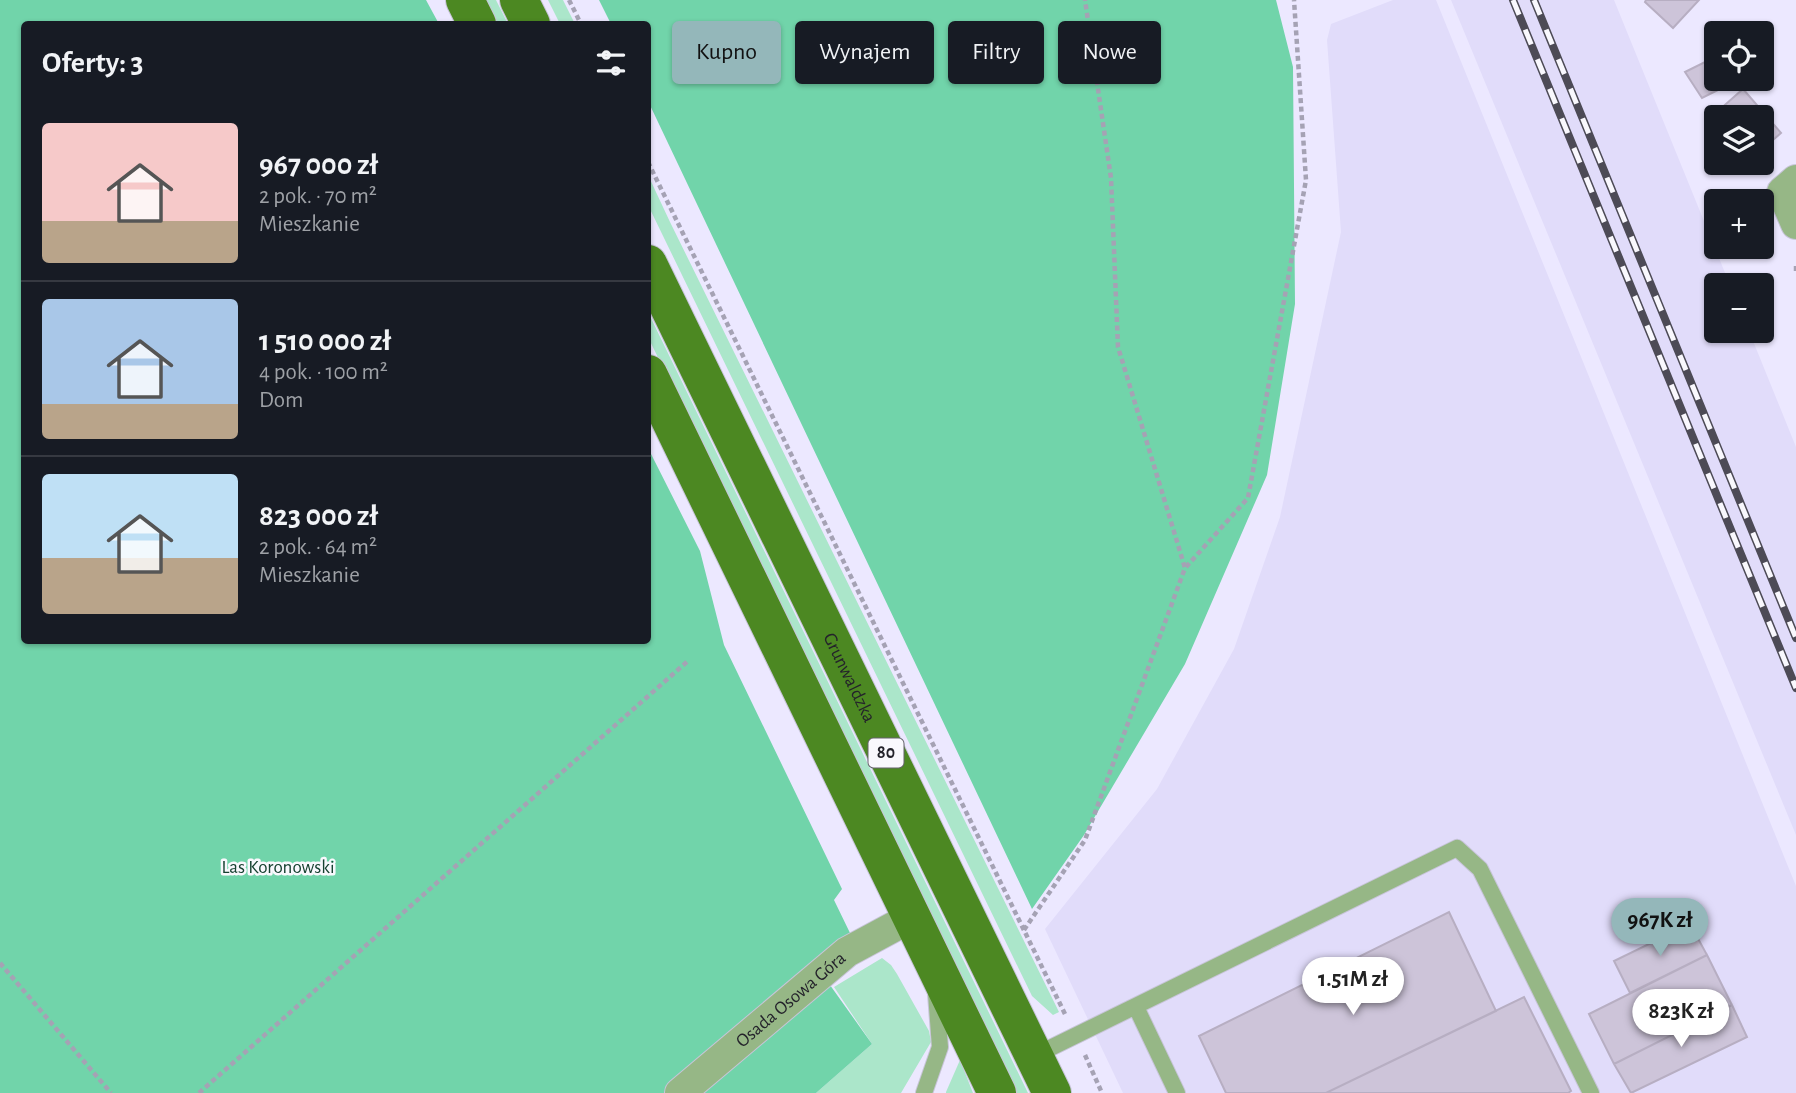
<!DOCTYPE html>
<html lang="pl">
<meta charset="utf-8">
<style>
:root{--surface:#171b24;--page:#242831;--text:#f1f3f6;--muted:#9ea1a6;--line:#363941;--accent:#94b7ba}
body{margin:0;font-family:"Alegreya Sans",sans-serif;background:var(--page);color:var(--text);height:100vh;display:flex;flex-direction:column;font-size:26px;white-space:nowrap}
*{box-sizing:border-box;margin:0}
p{font-size:23px;color:var(--muted)}
.icon{flex:none;width:38px;height:38px;fill:none;stroke:currentColor;stroke-width:2;stroke-linecap:round;stroke-linejoin:round}
.map{position:relative;flex:1;overflow:hidden}
.drawer{position:absolute;left:21px;top:21px;width:630px;height:623px;display:flex;flex-direction:column;background:var(--surface);border-radius:7px;box-shadow:0 2px 5px #0004}
.drawer>*{flex:none}
.hud{position:absolute;left:672px;top:21px;width:665px;height:63px;display:flex;gap:14px}
.fabs{position:absolute;left:1704px;top:21px;display:grid;gap:14px}
.fabs a{display:grid;place-items:center;width:70px;height:70px;border-radius:7px;background:var(--surface);box-shadow:0 2px 5px #0004;font-size:35px}
.price{position:absolute;translate:-50% -60px;padding:0 16px;border-radius:24px;background:#fff;color:#222;font-size:23px;line-height:46px;filter:drop-shadow(0 2px 4px #0008)}
.price::after{content:'';position:absolute;left:50%;top:42px;width:21px;height:16px;margin-left:-10px;background:inherit;clip-path:polygon(0 0,100% 0,50% 100%)}
.price.selected{background:var(--accent);color:#111}
ul{padding:0;list-style:none}
li{display:flex;align-items:center;gap:21px;height:175px;padding:0 21px}
li+li{border-top:2px solid var(--line)}
li span{display:grid;place-items:center;flex:none;width:196px;height:140px;border-radius:7px;color:#555}
li>.icon{margin-inline-start:auto}
span .icon{width:84px;height:84px;fill:#fffc;stroke-width:1}
li b{font-size:30px}
h2{display:flex;justify-content:space-between;align-items:center;height:84px;padding:0 21px;font-size:30px}
.chip{padding:0 24px;border-radius:7px;background:var(--surface);box-shadow:0 2px 5px #0004;font-size:24px;line-height:63px}
.chip.selected{background:var(--accent);color:#111}
.map>svg:first-child{display:block}
.built{fill:#e1dcfa}
.green{fill:#abe6ca}
.forest{fill:#71d4aa}
.building{fill:#cdc4d9;stroke:#b7aec2;stroke-width:2}
.lines{fill:none;stroke-linecap:round;stroke-linejoin:round}
.lane-casing{stroke:#c8c5d9;stroke-width:18}
.street-casing{stroke:#c8c5d9;stroke-width:32}
.primary-casing{stroke:#c8c5d9;stroke-width:40}
.path{stroke:#a5a2b4;stroke-width:4.5;stroke-dasharray:5 3.5;stroke-linecap:butt}
.lane{stroke:#96b786;stroke-width:16}
.street{stroke:#96b786;stroke-width:30}
.primary{stroke:#4c8822;stroke-width:38}
.rail-casing{stroke:#4d4b56;stroke-width:8}
.rail{stroke:#f9f8fd;stroke-width:5;stroke-dasharray:16;stroke-linecap:butt}
.labels{text-anchor:middle;dominant-baseline:central;stroke-width:5;stroke-linejoin:round;paint-order:stroke}
.shield{fill:#f9f8fd;stroke:#64636a;stroke-width:2}
.shield-label{font-size:18px;font-weight:bold;fill:#24232b}
.street-label{font-size:19px;fill:#24232b;stroke:#f9f8fd}
.park-label{font-size:19px;fill:#164130;stroke:#f9f8fd}
</style>
<div class="map">
<svg width="1796" height="1093" viewBox="0 0 1796 1093">
<rect width="100%" height="100%" fill="#ece8ff"/>
<path class="built" d="M 1393,0 L 1436,0 L 1796,886 L 1796,1093 L 1123,1093 L 1045,929 L 1157,789 L 1234,649 L 1280,517 L 1341,232 L 1327,40 L 1331,24 Z
M 1451,0 L 1614,0 L 1730,285 L 1717,285 L 1717,331 L 1749,331 L 1796,447 L 1796,835 Z"/>
<path class="green" d="M 484,0 L 496,0 L 508,24 L 496,24 Z
M 548,0 L 563,0 L 575,24 L 560,24 Z
M 648,175 L 670,222 L 1059,1012 L 1053,1015 L 1032,996 L 648,205 Z
M 648,312 L 1028,1093 L 1016,1093 L 648,337 Z
M 882,958 L 891,965 L 897,974 L 929,1031 L 931,1042 L 901,1093 L 816,1093 L 872,1044 L 834,987 Z
M 960,1060 L 973,1093 L 946,1093 L 946,1092 Z"/>
<path class="forest" d="M 0,0 L 426,0 L 439,24 L 24,24 L 24,640 L 648,640 L 648,448 L 700,551 L 724,645 L 842,889 L 834,900 L 850,933 L 815,964 L 872,1044 L 816,1093 L 0,1093 Z
M 599,0 L 1276,0 L 1293,67 L 1295,304 L 1267,475 L 1185,664 L 1084,835 L 1032,909 L 648,101 L 648,24 L 611,24 Z"/>
<path class="building" d="M 1646,0 L 1699,0 L 1673,28 L 1645,2 Z
M 1709,60 L 1717,73 L 1717,79 L 1720,79 L 1724,87 L 1702,98 L 1685,72 Z
M 1743,89 L 1781,133 L 1766,146 L 1772,153 L 1762,161 L 1762,117 L 1723,117 L 1718,111 Z
M 1449,912 L 1496,1011 L 1326,1093 L 1226,1093 L 1199,1036 Z
M 1690,924 L 1707,955 L 1630,993 L 1614,961 Z
M 1707,955 L 1732,1005 L 1614,1064 L 1589,1014 Z
M 1524,997 L 1571,1091 L 1568,1093 L 1326,1093 Z
M 1732,1005 L 1747,1037 L 1631,1093 L 1614,1064 Z"/>
<g class="lines">
<g class="lane-casing">
<path id="lane" d="M 1136,1007 L 1177,1093
M 1034,1056 L 1457,848 L 1480,869 L 1591,1093
M 924,1093 L 940,1047 L 936,994"/>
</g>
<g class="street-casing">
<g id="street">
<path d="M 1796,180 L 1782,192 L 1796,224"/>
<path id="s1" d="M 680,1093 L 847,952 L 912,917"/>
</g>
</g>
<g class="primary-casing">
<g id="primary">
<path d="M 465,0 L 477,24"/>
<path d="M 519,0 L 531,24"/>
<path id="s2" d="M 648,264 L 1052,1093"/>
<path d="M 648,374 L 997,1093"/>
</g>
</g>
<path class="path" d="M 569,0 L 581,24
M 648,162 L 1066,1016
M 1796,266 L 1796,273
M 1186,567 L 1248,498 L 1306,180 L 1294,0
M 1024,930 L 1085,840 L 1185,568 L 1118,347 L 1111,178 L 1085,0
M 0,963 L 111,1093
M 1085,1055 L 1102,1093
M 199,1093 L 689,660"/>
<use href="#lane" class="lane"/>
<use href="#street" class="street"/>
<use href="#primary" class="primary"/>
<g class="rail-casing">
<path id="rail" d="M 1513,0 L 1796,688
M 1534,0 L 1796,638"/>
</g>
<use href="#rail" class="rail"/>
</g>
<g class="labels">
<rect class="shield" x="868.5" y="738.5" width="35" height="29" rx="5"/>
<g class="shield-label">
<text x="886" y="753">80</text>
</g>
<g class="street-label">
<text stroke="none"><textPath href="#s2" startOffset="460">Grunwaldzka</textPath></text>
<text stroke="none"><textPath href="#s1" startOffset="145">Osada Osowa Góra</textPath></text>
</g>
<g class="park-label">
<text x="278" y="867">Las Koronowski</text>
</g>
</g>
</svg>
<div class="fabs">
<a><svg class="icon" aria-label="locate" viewBox="0 0 24 24"><circle cx="12" cy="12" r="6"/><path d="M12 2v4M12 18v4M2 12h4M18 12h4"/></svg></a>
<a><svg class="icon" aria-label="layers" viewBox="0 0 24 24"><path d="M12 4l9 5-9 5-9-5zM3 14l9 5 9-5"/></svg></a>
<a>+</a>
<a>−</a>
</div>
<b class="price selected" style="left:1660px;top:958px">967K zł</b>
<b class="price" style="left:1353px;top:1017px">1.51M zł</b>
<b class="price" style="left:1681px;top:1049px">823K zł</b>
<div class="hud">
<a class="chip selected">Kupno</a>
<a class="chip">Wynajem</a>
<a class="chip">Filtry</a>
<a class="chip">Nowe</a>
</div>
<section class="drawer">
<h2>Oferty: 3<svg class="icon" aria-label="filters" viewBox="0 0 24 24"><path d="M4 7h16M4 17h16"/><circle cx="9" cy="7" r="2"/><circle cx="15" cy="17" r="2"/></svg></h2>
<ul>
<li><span style="background:linear-gradient(#f6c9c9 70%,#b9a48a 0)"><svg class="icon" aria-label="home" viewBox="0 0 24 24"><path d="M3 11l9-7 9 7M6 9v11h12V9"/></svg></span><div><b>967 000 zł</b><p>2 pok. · 70 m²</p><p>Mieszkanie</p></div></li>
<li><span style="background:linear-gradient(#a9c7e8 75%,#b9a48a 0)"><svg class="icon" aria-label="home" viewBox="0 0 24 24"><path d="M3 11l9-7 9 7M6 9v11h12V9"/></svg></span><div><b>1 510 000 zł</b><p>4 pok. · 100 m²</p><p>Dom</p></div></li>
<li><span style="background:linear-gradient(#bfe0f5 60%,#b9a48a 0)"><svg class="icon" aria-label="home" viewBox="0 0 24 24"><path d="M3 11l9-7 9 7M6 9v11h12V9"/></svg></span><div><b>823 000 zł</b><p>2 pok. · 64 m²</p><p>Mieszkanie</p></div></li>
</ul>
</section>
</div>
